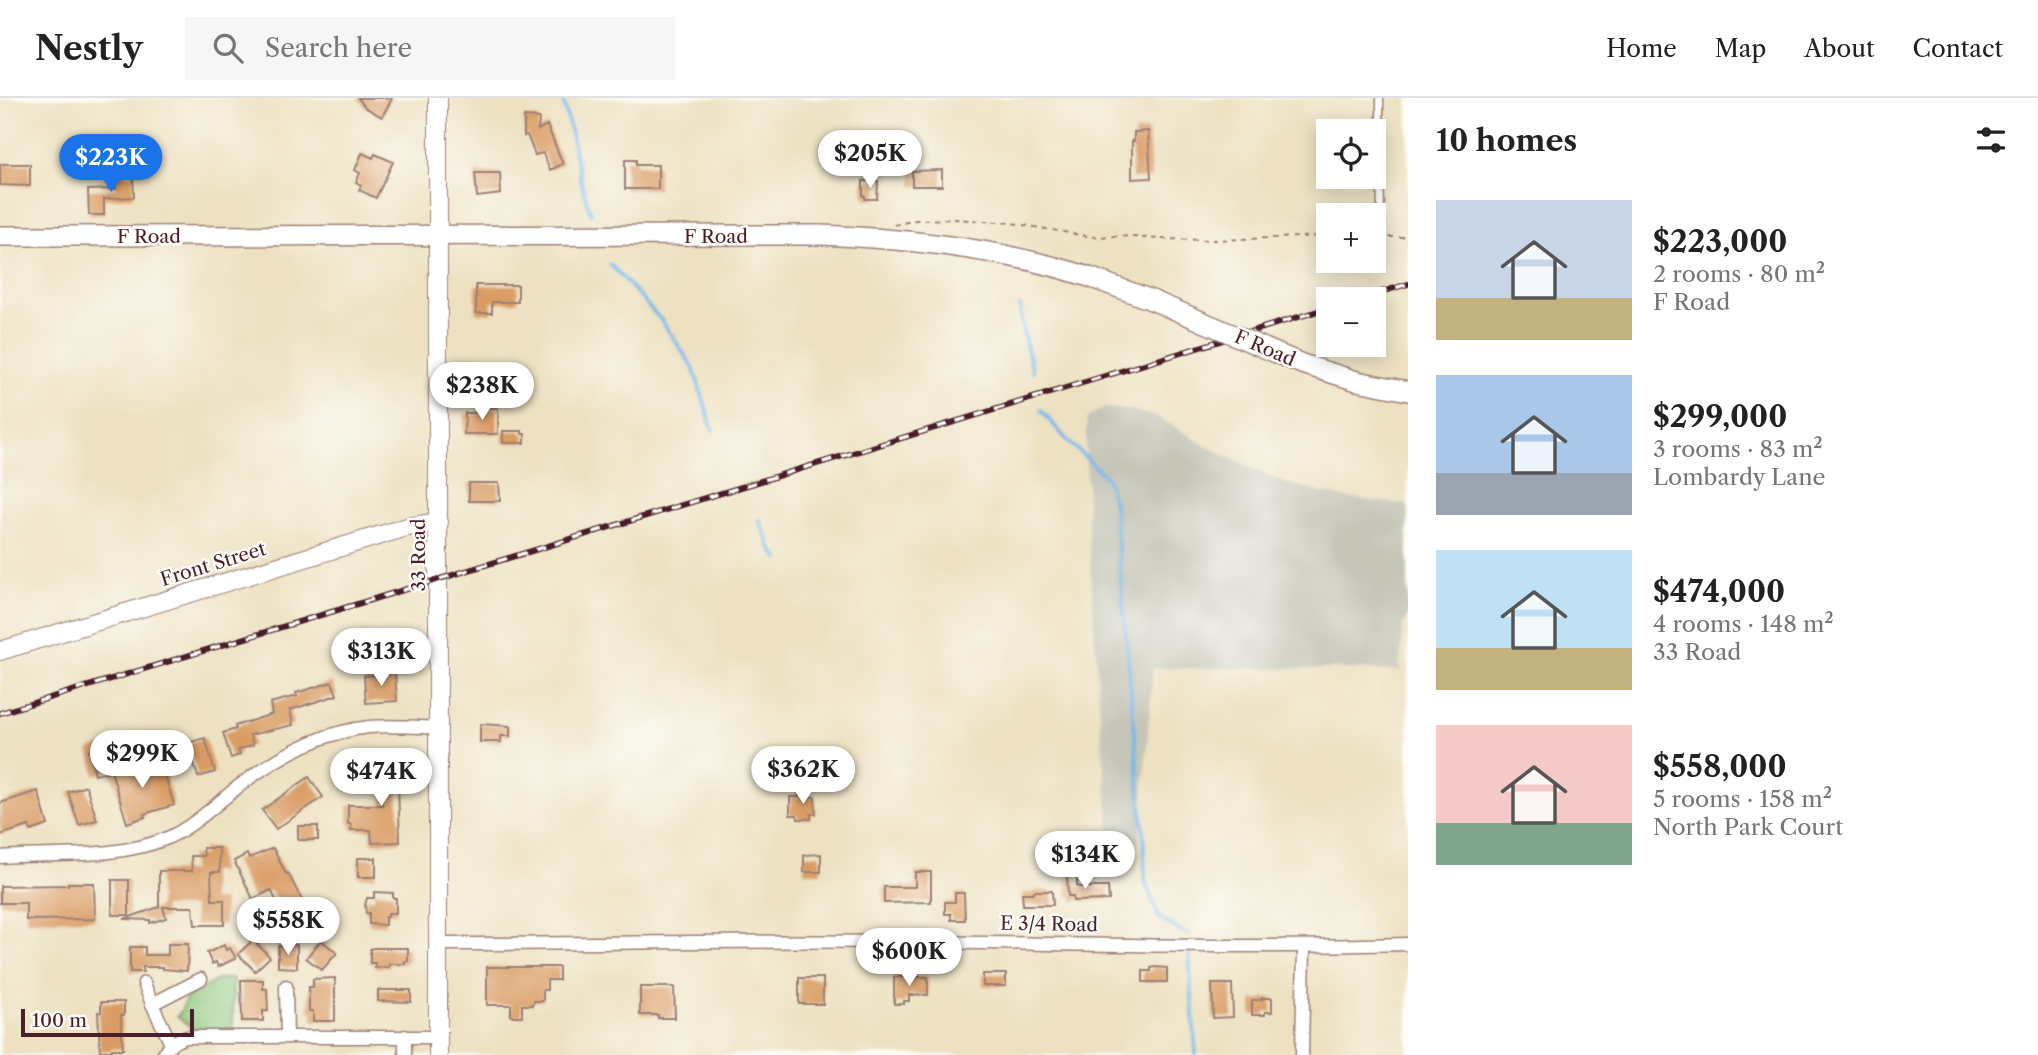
<!DOCTYPE html>
<meta charset="utf-8">
<style>
:root{--surface:#fff;--page:#f6f6f6;--text:#222;--muted:#767676;--line:#e0e0e0;--accent:#1a73e8}
body{margin:0;font-family:"Libre Caslon Text",serif;background:var(--page);color:var(--text);height:100vh;display:flex;flex-direction:column;font-size:26px;white-space:nowrap}
*{box-sizing:border-box;margin:0}
p{font-size:23px;color:var(--muted)}
.icon{flex:none;width:38px;height:38px;fill:none;stroke:currentColor;stroke-width:2;stroke-linecap:round;stroke-linejoin:round}
.map{position:relative;flex:1;overflow:hidden}
.side{display:flex;flex-direction:column;background:var(--surface);width:630px}
.side>*{flex:none}
.controls{position:absolute;left:1316px;top:21px;display:grid;gap:14px}
.controls a{display:grid;place-items:center;width:70px;height:70px;border-radius:0px;background:var(--surface);box-shadow:0 4px 18px #0003;font-size:35px}
.scale{position:absolute;left:21px;bottom:18px;width:173px;box-sizing:border-box;padding-left:7px;border:4px solid #4a1f2b;border-top:0;font-size:19px;line-height:24px;white-space:nowrap;color:#4a1f2b;-webkit-text-stroke:5px #fdfcf7;paint-order:stroke}
.price{position:absolute;translate:-50% -60px;padding:0 16px;border-radius:24px;background:#fff;color:#222;font-size:23px;line-height:46px;filter:drop-shadow(0 2px 4px #0008)}
.price::after{content:'';position:absolute;left:50%;top:42px;width:21px;height:16px;margin-left:-10px;background:inherit;clip-path:polygon(0 0,100% 0,50% 100%)}
.price.selected{background:var(--accent);color:#fff}
ul{padding:0;list-style:none}
li{display:flex;align-items:center;gap:21px;height:175px;padding:0 28px}
li span{display:grid;place-items:center;flex:none;width:196px;height:140px;border-radius:0px;color:#555}
li>.icon{margin-inline-start:auto}
span .icon{width:84px;height:84px;fill:#fffc;stroke-width:1}
li b{font-size:30px}
h2{display:flex;justify-content:space-between;align-items:center;height:84px;padding:0 28px;font-size:30px}
header{display:flex;align-items:center;gap:42px;box-sizing:border-box;height:98px;padding:0 35px;background:var(--surface);border-bottom:2px solid var(--line)}
header strong{font-size:33px}
nav{display:flex;gap:38px;margin-inline-start:auto;font-size:24px}
.search{width:490px;height:63px;background:var(--page);display:flex;align-items:center;gap:18px;box-sizing:border-box;padding:0 24px;border-radius:0px;color:var(--muted);font-size:26px}
main{display:flex;flex:1;min-height:0}
.map>svg:first-child{display:block}
.industrial{fill:#c5c5b8}
.green{fill:#8bc57a;stroke:#6a7252;stroke-width:2}
.lines{fill:none;stroke-linecap:round;stroke-linejoin:round}
.stream{stroke:#76b8eb;stroke-width:3.5}
.building{fill:#da9c64}
.lane-casing{stroke:#9c8076;stroke-width:9}
.street-casing{stroke:#9c8076;stroke-width:15}
.secondary-casing{stroke:#9c8076;stroke-width:20}
.primary-casing{stroke:#9c8076;stroke-width:22}
.path{stroke:#9c8076;stroke-width:2;stroke-dasharray:5 5;stroke-linecap:butt}
.lane{stroke:#fff;stroke-width:6}
.street{stroke:#fff;stroke-width:12}
.secondary{stroke:#fff;stroke-width:18}
.primary{stroke:#fff;stroke-width:19}
.rail-casing{stroke:#4a1f2b;stroke-width:6}
.rail{stroke:#fdfcf7;stroke-width:3.5;stroke-dasharray:10;stroke-linecap:butt}
.primary-bridge-casing{stroke:#9c8076;stroke-width:22;stroke-linecap:butt}
.primary-bridge{stroke:#fff;stroke-width:19}
.labels{text-anchor:middle;dominant-baseline:central;stroke-width:5;stroke-linejoin:round;paint-order:stroke}
.street-label{font-size:19px;fill:#4a1f2b;stroke:#fdfcf7}
</style>
<header>
<strong>Nestly</strong>
<div class="search"><svg class="icon" aria-label="search" viewBox="0 0 24 24"><circle cx="10" cy="10" r="6"/><path d="M15 15l6 6"/></svg>Search here</div>
<nav><a>Home</a><a>Map</a><a>About</a><a>Contact</a></nav>
</header>
<main>
<div class="map">
<svg width="1408" height="957" viewBox="0 0 1408 957">
<rect width="100%" height="100%" fill="#fdfcf7"/>
<filter id="ink" filterUnits="userSpaceOnUse"><feTurbulence type="fractalNoise" baseFrequency=".0143" numOctaves="2"/><feDisplacementMap in="SourceGraphic" scale="14" xChannelSelector="R" yChannelSelector="G"/><feConvolveMatrix kernelMatrix="1 2 1 2 8 2 1 2 1" color-interpolation-filters="sRGB"/></filter>
<filter id="wash" filterUnits="userSpaceOnUse"><feTurbulence type="fractalNoise" baseFrequency=".00686" numOctaves="4" result="noise"/><feDisplacementMap in="SourceGraphic" scale="28" xChannelSelector="R" yChannelSelector="G"/><feGaussianBlur stdDeviation="1.57" result="paint"/><feColorMatrix in="noise" values="0 0 0 0 0 0 0 0 0 0 0 0 0 0 0 0 0 1.4 0 .05"/><feComposite in="paint" operator="in"/></filter>
<g filter="url(#wash)">
<rect width="100%" height="100%" fill="#ede1c1"/>
<path class="industrial" d="M 1104,310 L 1131,312 L 1160,320 L 1208,349 L 1285,385 L 1340,399 L 1408,407 L 1408,518 L 1403,527 L 1400,573 L 1354,571 L 1153,570 L 1139,745 L 1111,744 L 1100,621 L 1088,426 L 1086,352 L 1087,320 Z"/>
<path class="green" d="M 219,881 L 233,881 L 233,932 L 191,932 L 190,928 L 177,919 L 183,909 L 186,900 Z"/>
<g class="lines">
<path class="stream" d="M 562,0 C 574,38 576,78 591,115
M 610,166 L 661,222 L 693,269 L 713,332
M 1020,208 L 1023,234 L 1033,274
M 1041,312 L 1068,343 L 1107,380 L 1114,406 L 1144,740 L 1145,783 L 1159,820 L 1177,831 L 1188,836
M 759,421 L 771,450 L 779,461
M 1189,856 L 1196,957"/>
</g>
<g id="blocks">
<path class="building" d="M 358,0 L 392,0 L 382,19 L 365,9 Z
M 524,19 L 539,20 L 538,32 L 547,27 L 563,66 L 550,72 L 543,55 L 535,57 L 527,37 L 524,38 Z
M 1148,33 L 1151,80 L 1132,81 L 1132,43 L 1134,43 L 1134,34 Z
M 86,45 L 103,45 L 103,62 L 87,63 Z
M 362,55 L 373,60 L 375,56 L 393,64 L 376,100 L 359,92 L 361,87 L 356,84 L 360,75 L 355,72 Z
M 625,62 L 636,62 L 636,67 L 658,67 L 658,91 L 625,91 Z
M 0,66 L 30,66 L 30,88 L 0,87 Z
M 942,72 L 942,88 L 912,88 L 912,73 Z
M 124,74 L 124,77 L 133,77 L 134,99 L 104,101 L 104,117 L 89,117 L 88,92 L 116,91 L 115,75 Z
M 475,75 L 500,75 L 501,96 L 477,99 Z
M 863,83 L 878,83 L 877,101 L 865,101 L 865,98 L 863,98 Z
M 476,187 L 518,187 L 518,204 L 492,204 L 492,215 L 476,215 Z
M 484,310 L 498,310 L 498,336 L 464,336 L 465,315 L 484,315 Z
M 503,333 L 522,333 L 522,336 L 525,336 L 525,345 L 503,345 Z
M 469,385 L 499,385 L 500,403 L 469,403 Z
M 395,575 L 397,603 L 366,605 L 364,578 Z
M 332,584 L 337,597 L 290,612 L 293,627 L 250,637 L 253,647 L 238,652 L 240,657 L 231,660 L 223,635 L 236,631 L 235,628 L 272,616 L 270,605 L 297,598 L 296,595 Z
M 480,626 L 510,628 L 510,638 L 501,638 L 501,644 L 480,644 Z
M 205,640 L 215,674 L 198,679 L 188,645 Z
M 100,648 L 103,656 L 110,654 L 115,671 L 95,677 L 89,652 Z
M 381,658 L 397,658 L 400,744 L 372,745 L 371,732 L 351,732 L 351,726 L 348,726 L 348,707 L 382,707 Z
M 160,661 L 174,707 L 144,716 L 145,719 L 127,725 L 111,673 L 130,667 L 131,671 Z
M 309,679 L 323,699 L 276,731 L 262,712 Z
M 86,688 L 97,722 L 79,727 L 68,694 Z
M 38,693 L 48,727 L 31,733 L 29,728 L 0,737 L 0,705 Z
M 799,694 L 809,694 L 810,699 L 815,699 L 816,716 L 811,716 L 811,721 L 798,721 L 797,717 L 790,717 L 790,699 L 799,699 Z
M 298,728 L 318,728 L 318,742 L 298,742 Z
M 203,750 L 219,750 L 220,774 L 211,774 L 212,802 L 224,802 L 224,827 L 195,827 L 193,809 L 163,809 L 166,820 L 150,825 L 150,822 L 124,821 L 159,809 L 159,773 L 192,773 L 191,758 L 204,758 Z
M 273,750 L 286,776 L 288,775 L 304,806 L 283,816 L 271,792 L 253,801 L 234,763 L 247,756 L 249,760 Z
M 821,756 L 821,774 L 804,774 L 804,757 Z
M 358,760 L 376,760 L 376,779 L 358,779 Z
M 915,774 L 931,774 L 931,804 L 884,805 L 884,789 L 915,789 Z
M 1067,774 L 1077,774 L 1077,788 L 1080,789 L 1108,789 L 1109,802 L 1073,803 L 1073,798 L 1068,798 Z
M 112,782 L 129,782 L 129,817 L 112,817 Z
M 68,785 L 94,785 L 95,821 L 26,822 L 26,805 L 0,805 L 0,788 L 68,787 Z
M 1034,793 L 1052,793 L 1053,807 L 1023,807 L 1022,795 L 1034,795 Z
M 374,794 L 393,795 L 393,800 L 396,800 L 396,815 L 388,815 L 388,819 L 385,819 L 385,827 L 369,826 L 369,815 L 366,815 L 365,807 L 367,800 L 374,800 Z
M 955,795 L 964,795 L 965,822 L 951,822 L 951,816 L 945,816 L 945,804 L 955,804 Z
M 253,842 L 270,859 L 255,873 L 238,856 Z
M 321,842 L 337,855 L 322,872 L 306,860 Z
M 168,846 L 188,846 L 187,873 L 163,871 L 163,869 L 143,869 L 143,874 L 130,874 L 130,849 L 145,849 L 145,857 L 168,857 Z
M 224,847 L 226,852 L 230,850 L 236,860 L 218,869 L 216,864 L 212,866 L 207,855 Z
M 297,847 L 297,870 L 278,869 L 278,848 Z
M 373,850 L 408,850 L 408,863 L 405,863 L 405,866 L 389,866 L 389,869 L 375,870 L 375,865 L 370,865 L 370,851 Z
M 487,869 L 559,869 L 559,882 L 547,882 L 547,892 L 543,892 L 543,903 L 534,903 L 532,907 L 522,907 L 522,918 L 511,918 L 511,907 L 487,907 Z
M 1155,869 L 1167,870 L 1167,884 L 1143,884 L 1143,873 L 1151,873 L 1151,870 Z
M 983,876 L 1006,876 L 1006,888 L 983,888 Z
M 894,879 L 928,879 L 928,897 L 909,897 L 909,903 L 904,903 L 904,906 L 894,906 Z
M 335,880 L 335,923 L 313,923 L 313,913 L 309,913 L 309,889 L 313,889 L 313,881 Z
M 799,880 L 823,880 L 823,906 L 799,906 Z
M 241,882 L 263,882 L 263,891 L 267,891 L 268,913 L 263,913 L 263,923 L 242,923 Z
M 1212,886 L 1232,886 L 1233,919 L 1213,920 Z
M 640,889 L 674,889 L 675,920 L 658,920 L 658,917 L 640,917 Z
M 378,892 L 411,892 L 411,904 L 378,903 Z
M 1262,900 L 1272,900 L 1272,914 L 1265,914 L 1265,917 L 1252,917 L 1252,902 L 1262,902 Z
M 101,904 L 124,904 L 124,917 L 121,917 L 123,951 L 112,951 L 112,953 L 100,953 L 98,914 L 101,914 Z"/>
</g>
</g>
<g filter="url(#ink)">
<use href="#blocks" fill-opacity="0" stroke="#9c8076" stroke-width="2"/>
<g class="lines">
<g class="lane-casing">
<path id="lane" d="M 1380,0 L 1381,139"/>
</g>
<g class="street-casing">
<path id="street" d="M 0,759 C 52,755 116,761 165,741 C 194,729 218,704 243,685 C 280,657 323,634 369,629 C 392,627 416,629 439,630
M 438,846 C 586,846 735,842 883,844 C 1058,845 1233,851 1408,846
M 144,885 L 152,906
M 286,888 L 287,939
M 171,946 L 152,906 L 201,881
M 163,957 C 169,947 175,942 187,939 L 438,939
M 405,957 L 405,938
M 1302,957 L 1304,849"/>
</g>
<g class="secondary-casing">
<path id="secondary" d="M 0,553 L 407,429 L 439,424
M 438,957 L 438,0"/>
</g>
<g class="primary-casing">
<path id="primary" d="M 0,138 L 821,137 C 911,141 1003,151 1089,179 C 1111,187 1133,195 1154,203
M 1302,266 L 1357,283 L 1408,293"/>
</g>
<path class="path" d="M 894,127 L 916,122 L 955,121 L 1012,125 L 1092,139 L 1120,138 L 1159,141 L 1215,142 L 1328,138
M 1389,139 L 1408,139"/>
<use href="#lane" class="lane"/>
<use href="#street" class="street"/>
<use href="#secondary" class="secondary"/>
<use href="#primary" class="primary"/>
<g class="rail-casing">
<path id="rail" d="M 1358,201 L 1408,186
M 0,615 L 1328,210"/>
</g>
<use href="#rail" class="rail"/>
<g class="primary-bridge-casing">
<path id="primary-bridge" d="M 1154,203 L 1302,266"/>
</g>
<use href="#primary-bridge" class="primary-bridge"/>
</g>
</g>
<g class="labels">
<g class="street-label">
<text x="149" y="138">F Road</text>
<text x="716" y="138">F Road</text>
<text transform="translate(1265 250) rotate(23)">F Road</text>
<text transform="translate(418 457) rotate(-90)">33 Road</text>
<text transform="translate(213 466) rotate(-17)">Front Street</text>
<text transform="translate(1049 826) rotate(1)">E 3/4 Road</text>
</g>
</g>
</svg>
<div class="controls">
<a><svg class="icon" aria-label="locate" viewBox="0 0 24 24"><circle cx="12" cy="12" r="6"/><path d="M12 2v4M12 18v4M2 12h4M18 12h4"/></svg></a>
<a>+</a>
<a>−</a>
</div>
<div class="scale">100 m</div>
<b class="price" style="left:870px;top:92px">$205K</b>
<b class="price selected" style="left:111px;top:96px">$223K</b>
<b class="price" style="left:482px;top:324px">$238K</b>
<b class="price" style="left:381px;top:590px">$313K</b>
<b class="price" style="left:142px;top:692px">$299K</b>
<b class="price" style="left:803px;top:708px">$362K</b>
<b class="price" style="left:381px;top:710px">$474K</b>
<b class="price" style="left:1085px;top:793px">$134K</b>
<b class="price" style="left:288px;top:859px">$558K</b>
<b class="price" style="left:909px;top:890px">$600K</b>
</div>
<section class="side">
<h2>10 homes<svg class="icon" aria-label="filters" viewBox="0 0 24 24"><path d="M4 7h16M4 17h16"/><circle cx="9" cy="7" r="2"/><circle cx="15" cy="17" r="2"/></svg></h2>
<ul>
<li><span style="background:linear-gradient(#c9d6e8 70%,#c2b280 0)"><svg class="icon" aria-label="home" viewBox="0 0 24 24"><path d="M3 11l9-7 9 7M6 9v11h12V9"/></svg></span><div><b>$223,000</b><p>2 rooms · 80 m²</p><p>F Road</p></div></li>
<li><span style="background:linear-gradient(#a9c7e8 70%,#9aa5b1 0)"><svg class="icon" aria-label="home" viewBox="0 0 24 24"><path d="M3 11l9-7 9 7M6 9v11h12V9"/></svg></span><div><b>$299,000</b><p>3 rooms · 83 m²</p><p>Lombardy Lane</p></div></li>
<li><span style="background:linear-gradient(#bfe0f5 70%,#c2b280 0)"><svg class="icon" aria-label="home" viewBox="0 0 24 24"><path d="M3 11l9-7 9 7M6 9v11h12V9"/></svg></span><div><b>$474,000</b><p>4 rooms · 148 m²</p><p>33 Road</p></div></li>
<li><span style="background:linear-gradient(#f6c9c9 70%,#7fa58c 0)"><svg class="icon" aria-label="home" viewBox="0 0 24 24"><path d="M3 11l9-7 9 7M6 9v11h12V9"/></svg></span><div><b>$558,000</b><p>5 rooms · 158 m²</p><p>North Park Court</p></div></li>
</ul>
</section>
</main>
